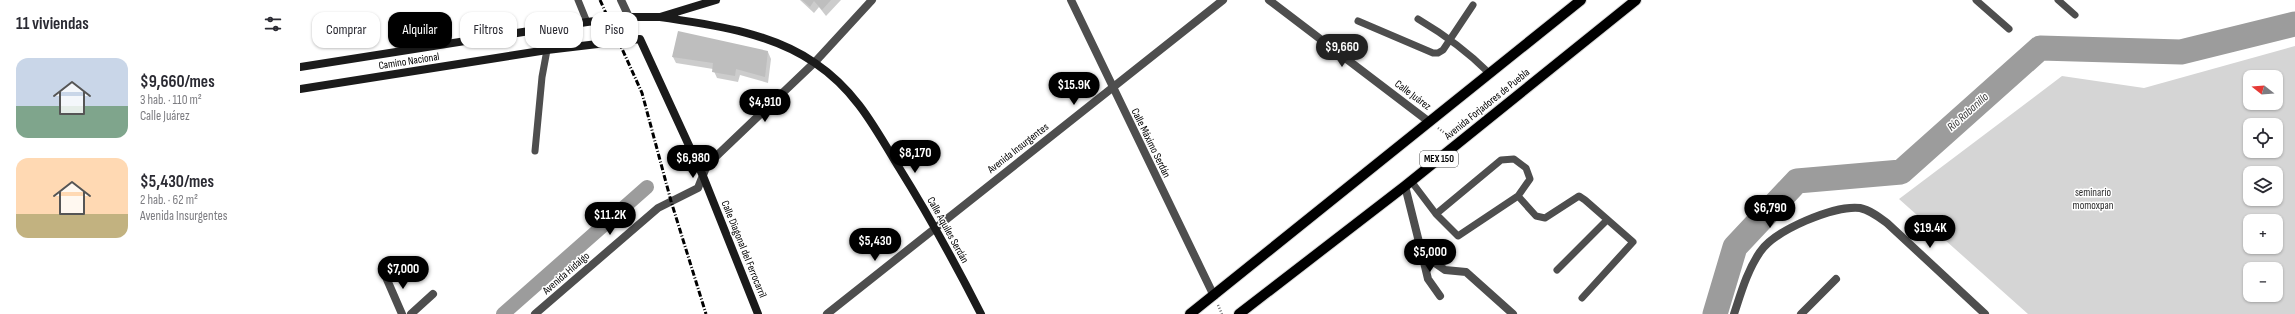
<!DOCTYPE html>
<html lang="es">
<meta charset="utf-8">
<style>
:root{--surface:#fff;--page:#f2f2f3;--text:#2b2b33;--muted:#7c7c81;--accent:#000}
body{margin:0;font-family:"Sofia Sans Condensed",sans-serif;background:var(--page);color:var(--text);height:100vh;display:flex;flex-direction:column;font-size:15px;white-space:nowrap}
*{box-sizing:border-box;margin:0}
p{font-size:13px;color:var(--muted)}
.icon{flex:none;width:22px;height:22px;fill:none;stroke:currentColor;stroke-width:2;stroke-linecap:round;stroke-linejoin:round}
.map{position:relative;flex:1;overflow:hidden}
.details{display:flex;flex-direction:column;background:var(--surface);width:300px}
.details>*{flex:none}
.banner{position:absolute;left:12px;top:12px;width:380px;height:36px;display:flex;gap:8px}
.needle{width:26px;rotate:287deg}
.controls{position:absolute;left:1943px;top:70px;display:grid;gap:8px}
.controls a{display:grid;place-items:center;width:40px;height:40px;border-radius:8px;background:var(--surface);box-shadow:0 1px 3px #0004;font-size:20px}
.price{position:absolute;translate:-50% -34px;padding:0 9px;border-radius:14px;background:var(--accent);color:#fff;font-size:13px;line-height:26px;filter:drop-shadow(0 1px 2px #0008)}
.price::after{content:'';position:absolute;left:50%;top:24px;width:12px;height:9px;margin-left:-6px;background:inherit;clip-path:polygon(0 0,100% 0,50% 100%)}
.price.on{background:#222;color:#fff}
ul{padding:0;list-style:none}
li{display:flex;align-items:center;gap:12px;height:100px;padding:0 16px}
li span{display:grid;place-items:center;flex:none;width:112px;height:80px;border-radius:12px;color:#555}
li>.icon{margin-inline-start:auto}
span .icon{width:48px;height:48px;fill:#fffc;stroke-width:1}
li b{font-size:17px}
h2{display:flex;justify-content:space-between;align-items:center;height:48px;padding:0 16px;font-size:17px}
.tag{padding:0 14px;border-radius:12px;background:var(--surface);box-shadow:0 1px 3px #0004;font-size:14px;line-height:36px}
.tag.on{background:var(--accent);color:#fff}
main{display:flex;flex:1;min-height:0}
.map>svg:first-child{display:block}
.green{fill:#d5d5d5;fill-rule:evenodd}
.shadow{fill:#0003}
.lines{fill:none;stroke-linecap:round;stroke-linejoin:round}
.canal{stroke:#9c9c9c;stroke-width:14}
.river{stroke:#9c9c9c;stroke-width:25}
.building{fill:#bebebe}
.primary-casing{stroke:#dbdbdb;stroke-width:12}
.path{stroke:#707070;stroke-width:2.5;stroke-dasharray:1 2;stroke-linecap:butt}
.service{stroke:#4e4e4e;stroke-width:7}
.minor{stroke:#4e4e4e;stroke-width:8}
.secondary{stroke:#1b1b1b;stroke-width:8}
.primary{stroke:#000;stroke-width:10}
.rail{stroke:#000;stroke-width:3;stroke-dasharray:6 2 1 2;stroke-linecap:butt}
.labels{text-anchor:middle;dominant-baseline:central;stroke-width:3;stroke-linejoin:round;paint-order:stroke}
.shield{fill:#fff;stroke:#4c4c4c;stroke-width:1}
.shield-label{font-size:10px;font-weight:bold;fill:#000}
.street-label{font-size:11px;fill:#000;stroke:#fff}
.park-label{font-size:11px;fill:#2c2c2c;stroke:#fff}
.water-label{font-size:12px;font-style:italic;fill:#3d3d3d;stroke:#fff}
</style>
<main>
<section class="details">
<h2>11 viviendas<svg class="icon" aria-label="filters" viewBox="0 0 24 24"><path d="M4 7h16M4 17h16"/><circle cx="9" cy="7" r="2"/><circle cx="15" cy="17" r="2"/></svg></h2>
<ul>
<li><span style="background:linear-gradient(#c9d6e8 60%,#7fa58c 0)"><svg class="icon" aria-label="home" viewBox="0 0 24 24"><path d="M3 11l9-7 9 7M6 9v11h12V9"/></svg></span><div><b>$9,660/mes</b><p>3 hab. · 110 m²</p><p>Calle Juárez</p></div></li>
<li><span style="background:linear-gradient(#ffd9b3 70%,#c2b280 0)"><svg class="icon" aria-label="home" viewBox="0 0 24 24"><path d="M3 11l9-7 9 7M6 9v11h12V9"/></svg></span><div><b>$5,430/mes</b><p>2 hab. · 62 m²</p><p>Avenida Insurgentes</p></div></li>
</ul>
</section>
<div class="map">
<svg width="1995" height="314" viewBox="0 0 1995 314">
<rect width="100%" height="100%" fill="#fff"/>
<path class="green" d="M 1995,46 L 1995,314 L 1728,314 L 1599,199 L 1762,76 L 1844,88 ZM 1950,77 L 1976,77 L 1976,103 L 1950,103 ZM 1950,125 L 1976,125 L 1976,151 L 1950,151 ZM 1950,173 L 1976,173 L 1976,199 L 1950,199 ZM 1950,221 L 1976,221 L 1976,247 L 1950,247 ZM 1950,269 L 1976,269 L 1976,295 L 1950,295 Z"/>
<path class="shadow" d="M 500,0 L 541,0 L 526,16 L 519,7 L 514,13 Z
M 468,52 L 471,59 L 468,83 L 440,75 L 438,82 L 417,78 L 413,69 L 376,63 L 373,57 Z"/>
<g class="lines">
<path class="canal" d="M 203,314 L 347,187"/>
<path class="river" d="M 1415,314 L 1435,247 L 1497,181 L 1601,172 L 1740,48 L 1881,52 L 1995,24"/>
</g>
<path class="building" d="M 502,0 L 531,0 L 522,10 L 514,1 L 510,7 Z
M 378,31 L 468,51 L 465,77 L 436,69 L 435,76 L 412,72 L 413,63 L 372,57 Z"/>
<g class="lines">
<g class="primary-casing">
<path id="primary" d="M 890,314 L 1281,0
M 939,314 L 1105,186 L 1336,0"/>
</g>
<path class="path" d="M 1138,128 L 1150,137
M 918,305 L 922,314"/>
<path class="service" d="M 278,0 L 287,22
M 1676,0 L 1709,29
M 1758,0 L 1775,15
M 1118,19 C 1145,35 1167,51 1189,73
M 1058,21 L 1133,53 L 1138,53 L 1143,50 L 1173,5
M 235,151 L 242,77 L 247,50
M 1111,181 L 1136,214 L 1158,236 L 1218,196 L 1236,216 L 1245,218 L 1279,196 L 1285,200 L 1333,242 L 1282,298
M 1136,214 L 1201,160 L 1214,159 L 1226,168 L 1230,179 L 1218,196
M 1257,270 L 1307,220"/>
<path class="minor" d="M 321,0 L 329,17
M 771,0 L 914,296
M 969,0 L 1128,121
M 1105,186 L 1122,254 L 1145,270 L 1166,272 L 1213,314
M 1122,254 L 1128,279 L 1140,296
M 85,275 L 102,314
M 111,314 L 133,294
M 235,314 L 358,208 L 398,188 L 407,165 L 515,62 L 572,0
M 527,314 L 923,0
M 1434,314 C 1441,293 1447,271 1460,252 C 1475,230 1534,205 1560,208 C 1570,210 1579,217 1587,223 L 1685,314
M 1501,314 L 1536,279"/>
<path class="secondary" d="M 360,17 C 413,25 470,32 515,63 C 555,90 574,126 598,166 C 628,214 655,263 681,314
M 0,67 L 287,22 L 329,17 L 360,17 L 416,0
M 0,89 L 247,50 L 340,39 L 403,176 L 458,314"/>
<use href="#primary" class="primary"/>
<path class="rail" d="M 300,0 L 342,93 L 371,201 L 406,314"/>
</g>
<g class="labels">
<rect class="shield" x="1120" y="151" width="38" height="16" rx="3"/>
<g class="shield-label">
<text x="1139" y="159">MEX 150</text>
</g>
<g class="street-label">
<text transform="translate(109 61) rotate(-9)">Camino Nacional</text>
<text transform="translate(1113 95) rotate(37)">Calle Juárez</text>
<text transform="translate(1187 104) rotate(-39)">Avenida Forjadores de Puebla</text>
<text transform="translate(851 143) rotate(64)">Calle Máximo Serdán</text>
<text transform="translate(718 148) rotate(-38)">Avenida Insurgentes</text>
<text transform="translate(648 230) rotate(61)">Calle Aquiles Serdán</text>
<text transform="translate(444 249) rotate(68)">Calle Diagonal del Ferrocarril</text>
<text transform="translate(266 273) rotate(-41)">Avenida Hidalgo</text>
</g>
<g class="park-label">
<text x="1793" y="192">seminario<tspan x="1793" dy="13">momoxpan</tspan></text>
</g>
<g class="water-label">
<text transform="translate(1668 112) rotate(-42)">Río Rabanillo</text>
</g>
</g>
</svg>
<div class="controls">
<a><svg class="needle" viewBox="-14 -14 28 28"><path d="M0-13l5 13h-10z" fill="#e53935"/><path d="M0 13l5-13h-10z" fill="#7c7c81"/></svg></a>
<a><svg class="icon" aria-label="locate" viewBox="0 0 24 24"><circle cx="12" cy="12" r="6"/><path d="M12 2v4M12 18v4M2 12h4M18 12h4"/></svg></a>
<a><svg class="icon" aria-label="layers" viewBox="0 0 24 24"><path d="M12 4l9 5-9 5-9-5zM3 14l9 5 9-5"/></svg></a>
<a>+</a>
<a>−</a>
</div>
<b class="price on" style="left:1042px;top:68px">$9,660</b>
<b class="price" style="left:774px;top:106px">$15.9K</b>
<b class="price" style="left:465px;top:123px">$4,910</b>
<b class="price" style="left:615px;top:174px">$8,170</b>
<b class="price" style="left:393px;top:179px">$6,980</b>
<b class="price" style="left:1470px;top:229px">$6,790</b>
<b class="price" style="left:310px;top:236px">$11.2K</b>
<b class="price" style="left:1630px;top:249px">$19.4K</b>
<b class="price" style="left:575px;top:262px">$5,430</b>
<b class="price" style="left:1130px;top:273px">$5,000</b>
<b class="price" style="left:103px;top:290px">$7,000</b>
<div class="banner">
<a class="tag">Comprar</a>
<a class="tag on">Alquilar</a>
<a class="tag">Filtros</a>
<a class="tag">Nuevo</a>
<a class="tag">Piso</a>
</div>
</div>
</main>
